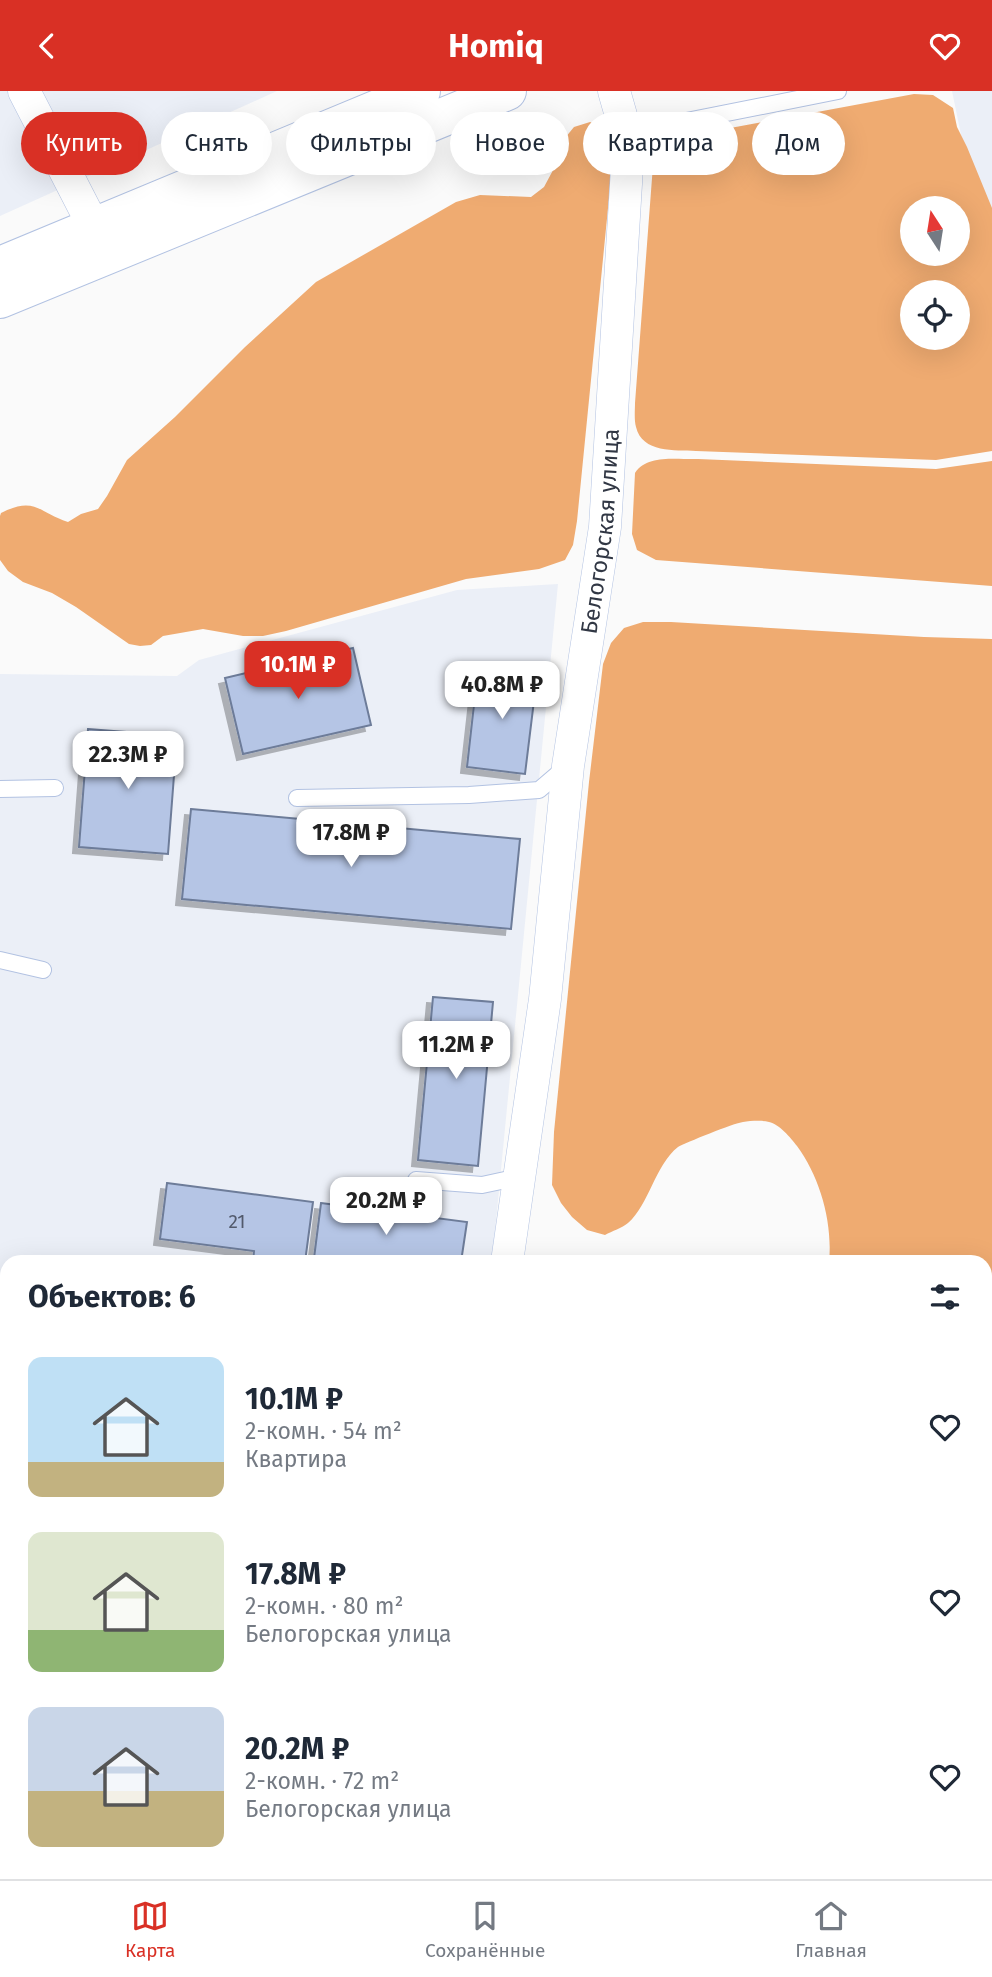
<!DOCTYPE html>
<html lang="ru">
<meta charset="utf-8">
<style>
:root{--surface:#fff;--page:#f6f6f7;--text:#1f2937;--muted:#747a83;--line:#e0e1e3;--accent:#d93025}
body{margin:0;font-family:"Fira Sans",sans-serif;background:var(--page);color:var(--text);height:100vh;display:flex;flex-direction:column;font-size:26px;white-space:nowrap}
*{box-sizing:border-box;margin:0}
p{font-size:23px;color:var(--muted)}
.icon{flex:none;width:38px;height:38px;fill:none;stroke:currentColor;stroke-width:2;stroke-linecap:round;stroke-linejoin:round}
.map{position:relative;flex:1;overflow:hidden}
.side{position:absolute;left:0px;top:1164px;width:992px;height:625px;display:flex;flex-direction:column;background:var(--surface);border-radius:21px 21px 0 0;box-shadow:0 7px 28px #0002}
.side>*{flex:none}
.top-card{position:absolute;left:21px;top:21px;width:950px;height:63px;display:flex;gap:14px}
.needle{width:46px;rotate:348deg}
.fabs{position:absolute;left:900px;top:105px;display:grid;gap:14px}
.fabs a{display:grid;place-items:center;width:70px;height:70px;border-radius:50%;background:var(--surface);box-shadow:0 7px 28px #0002;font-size:35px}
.price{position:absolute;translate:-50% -60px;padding:0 16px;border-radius:14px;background:#fff;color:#222;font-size:23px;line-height:46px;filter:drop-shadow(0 2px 4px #0008)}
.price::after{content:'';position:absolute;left:50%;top:42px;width:21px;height:16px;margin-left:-10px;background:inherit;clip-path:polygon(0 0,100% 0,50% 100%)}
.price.current{background:var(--accent);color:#fff}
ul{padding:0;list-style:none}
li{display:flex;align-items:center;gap:21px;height:175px;padding:0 28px}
li span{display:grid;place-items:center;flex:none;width:196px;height:140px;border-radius:14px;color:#555}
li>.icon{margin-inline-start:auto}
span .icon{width:84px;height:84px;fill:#fffc;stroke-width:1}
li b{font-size:30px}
h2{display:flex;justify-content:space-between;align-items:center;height:84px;padding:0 28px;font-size:30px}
.chip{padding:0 24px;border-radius:32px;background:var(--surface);box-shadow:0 7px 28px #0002;font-size:24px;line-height:63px}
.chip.current{background:var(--accent);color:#fff}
header{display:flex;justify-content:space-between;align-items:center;height:91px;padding:0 28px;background:var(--accent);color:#fff;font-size:32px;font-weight:700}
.menu{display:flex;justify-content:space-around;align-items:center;height:98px;border-top:2px solid var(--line);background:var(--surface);font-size:19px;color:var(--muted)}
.menu a{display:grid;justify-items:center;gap:4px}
.menu .current{color:var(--accent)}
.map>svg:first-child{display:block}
.built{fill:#ebeff7}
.forest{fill:#efab71;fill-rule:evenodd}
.building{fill:#b5c5e5;stroke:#6d7c99;stroke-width:2;filter:url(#shadow)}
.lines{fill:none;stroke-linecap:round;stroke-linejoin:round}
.lane-casing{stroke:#b2c2e2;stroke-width:18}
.street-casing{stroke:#b2c2e2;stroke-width:33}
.primary-casing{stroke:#b2c2e2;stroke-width:40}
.lane{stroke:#fff;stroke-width:16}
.street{stroke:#fff;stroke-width:32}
.primary{stroke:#fff;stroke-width:38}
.labels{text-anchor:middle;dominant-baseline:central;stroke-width:5;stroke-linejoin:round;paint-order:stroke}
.number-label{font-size:19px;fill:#525a6c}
.street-label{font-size:23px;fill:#313744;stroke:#fff}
</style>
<header><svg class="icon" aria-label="back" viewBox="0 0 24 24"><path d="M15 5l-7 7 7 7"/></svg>Homiq<svg class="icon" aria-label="heart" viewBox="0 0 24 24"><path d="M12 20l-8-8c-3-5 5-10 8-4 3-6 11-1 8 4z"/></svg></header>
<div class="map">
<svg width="992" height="1788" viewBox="0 0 992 1788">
<defs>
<filter id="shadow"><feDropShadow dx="-6" dy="6" stdDeviation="0" flood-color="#0004"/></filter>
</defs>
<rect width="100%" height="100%" fill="#fafafa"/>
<path class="built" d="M 0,0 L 277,0 L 0,125 Z
M 952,0 L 992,0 L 992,194 Z
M 558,493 L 492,1171 L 7,1171 L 7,1690 L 0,1691 L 0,583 L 177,585 L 199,569 L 457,499 Z
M 7,1707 L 7,1782 L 542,1782 L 544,1788 L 0,1788 L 0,1709 Z"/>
<path class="forest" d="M 914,3 L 933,4 L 953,17 L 957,36 L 967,56 L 992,117 L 992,360 L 936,369 L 696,360 C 675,359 642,362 636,336 C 634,329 635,319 635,312 L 653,74 L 658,55 L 671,48 ZM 912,117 L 957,117 L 957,163 L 912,163 ZM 912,201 L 957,201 L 957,247 L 912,247 Z
M 590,31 C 609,38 611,48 613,67 L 577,430 L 573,454 L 565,469 L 539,478 L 466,488 L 286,540 L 263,545 L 243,545 L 203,538 L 163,545 L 151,554 L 140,555 L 129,553 L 76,516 L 52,502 L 23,491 L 8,480 L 0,469 L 0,425 L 1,422 C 35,405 38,421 68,431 L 81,423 L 98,418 L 107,405 L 127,369 L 175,326 L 245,256 L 316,191 L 456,111 L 480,104 L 531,106 L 544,96 L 559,68 L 565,47 L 574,36 Z
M 698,368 L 936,378 L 992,370 L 992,495 L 656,469 L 637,459 L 632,443 L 635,382 C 647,363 678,369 698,368 Z
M 643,531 L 671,531 L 924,546 L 992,548 L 992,1266 L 985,1259 L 985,1171 L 829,1171 C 833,1132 820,1086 797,1055 C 791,1047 779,1033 769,1031 C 762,1029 750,1030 743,1031 C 734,1032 685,1052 678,1056 C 655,1074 649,1114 628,1132 C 622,1137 612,1140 605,1144 L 587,1139 L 572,1126 L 561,1112 L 552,1094 L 554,1041 L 589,691 L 603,573 L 611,552 L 624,537 Z
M 992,1330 L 992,1436 L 985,1435 L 985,1332 Z"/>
<path class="building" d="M 353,557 L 371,634 L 243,663 L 225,587 Z
M 478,578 L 537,585 L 525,683 L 467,676 Z
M 88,638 L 177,645 L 168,763 L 79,756 Z
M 191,718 L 520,748 L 511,838 L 182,808 Z
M 433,906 L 493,911 L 478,1075 L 418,1069 Z
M 167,1092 L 313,1111 L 305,1171 L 253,1171 L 254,1160 L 160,1148 Z
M 321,1112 L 467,1131 L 461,1171 L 345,1171 L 314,1167 Z
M 0,1271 L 7,1272 L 7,1518 L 0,1518 Z
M 0,1524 L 7,1525 L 7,1621 L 0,1620 Z"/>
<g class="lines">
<g class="lane-casing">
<path id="lane" d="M 626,42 L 838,0
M 0,698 L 55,697
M 297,707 L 469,704 L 539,699 L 566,676
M 0,869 L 43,879
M 416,1089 L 482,1094 L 519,1086
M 0,1740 L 7,1739"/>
</g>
<g class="street-casing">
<g id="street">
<path d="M 24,0 L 94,136"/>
<path id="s1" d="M 507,1171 L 545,908 L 568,675 L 605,436 L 628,60 L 626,42 L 614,0"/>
</g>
</g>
<g class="primary-casing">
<path id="primary" d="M 0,175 L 421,0
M 0,208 L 507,0"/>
</g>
<use href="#lane" class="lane"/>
<use href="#street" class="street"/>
<use href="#primary" class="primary"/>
</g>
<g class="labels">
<g class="number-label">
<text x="237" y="1130">21</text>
</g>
<g class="street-label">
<text stroke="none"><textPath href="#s1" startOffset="737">Белогорская улица</textPath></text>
</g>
</g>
</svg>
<div class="fabs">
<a><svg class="needle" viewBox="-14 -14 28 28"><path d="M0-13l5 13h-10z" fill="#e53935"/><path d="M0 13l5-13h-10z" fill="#747a83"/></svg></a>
<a><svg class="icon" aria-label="locate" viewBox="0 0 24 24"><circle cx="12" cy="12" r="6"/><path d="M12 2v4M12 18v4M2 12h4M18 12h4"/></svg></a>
</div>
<b class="price current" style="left:298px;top:610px">10.1M ₽</b>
<b class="price" style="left:502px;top:630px">40.8M ₽</b>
<b class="price" style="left:128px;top:700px">22.3M ₽</b>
<b class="price" style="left:351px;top:778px">17.8M ₽</b>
<b class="price" style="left:456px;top:990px">11.2M ₽</b>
<b class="price" style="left:386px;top:1146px">20.2M ₽</b>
<div class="top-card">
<a class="chip current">Купить</a>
<a class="chip">Снять</a>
<a class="chip">Фильтры</a>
<a class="chip">Новое</a>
<a class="chip">Квартира</a>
<a class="chip">Дом</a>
</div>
<section class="side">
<h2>Объектов: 6<svg class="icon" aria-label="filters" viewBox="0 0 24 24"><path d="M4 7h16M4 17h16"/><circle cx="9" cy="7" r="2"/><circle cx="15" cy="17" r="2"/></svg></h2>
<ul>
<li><span style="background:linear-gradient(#bfe0f5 75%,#c2b280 0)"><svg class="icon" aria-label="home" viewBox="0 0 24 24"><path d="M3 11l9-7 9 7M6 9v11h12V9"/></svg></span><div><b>10.1M ₽</b><p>2-комн. · 54 m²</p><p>Квартира</p></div><svg class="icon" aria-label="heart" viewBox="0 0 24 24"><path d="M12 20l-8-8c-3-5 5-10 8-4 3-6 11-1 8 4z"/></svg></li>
<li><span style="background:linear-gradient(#dfe7d0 70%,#8fb573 0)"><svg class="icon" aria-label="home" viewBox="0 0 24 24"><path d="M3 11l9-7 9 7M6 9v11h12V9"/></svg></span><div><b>17.8M ₽</b><p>2-комн. · 80 m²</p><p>Белогорская улица</p></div><svg class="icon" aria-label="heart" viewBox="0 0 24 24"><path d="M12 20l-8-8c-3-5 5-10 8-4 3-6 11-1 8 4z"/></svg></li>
<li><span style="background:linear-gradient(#c9d6e8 60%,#c2b280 0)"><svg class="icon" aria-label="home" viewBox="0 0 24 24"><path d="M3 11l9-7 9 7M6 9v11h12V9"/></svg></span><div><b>20.2M ₽</b><p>2-комн. · 72 m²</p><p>Белогорская улица</p></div><svg class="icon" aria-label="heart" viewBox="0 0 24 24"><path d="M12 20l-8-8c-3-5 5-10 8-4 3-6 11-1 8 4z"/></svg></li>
</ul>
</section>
</div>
<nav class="menu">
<a class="current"><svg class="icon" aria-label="map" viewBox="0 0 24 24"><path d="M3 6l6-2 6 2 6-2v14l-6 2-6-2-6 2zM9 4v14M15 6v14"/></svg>Карта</a>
<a><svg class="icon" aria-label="saved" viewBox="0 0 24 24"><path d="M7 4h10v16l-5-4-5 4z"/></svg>Сохранённые</a>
<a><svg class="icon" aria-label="home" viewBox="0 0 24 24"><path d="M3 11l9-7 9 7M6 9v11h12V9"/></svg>Главная</a>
</nav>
